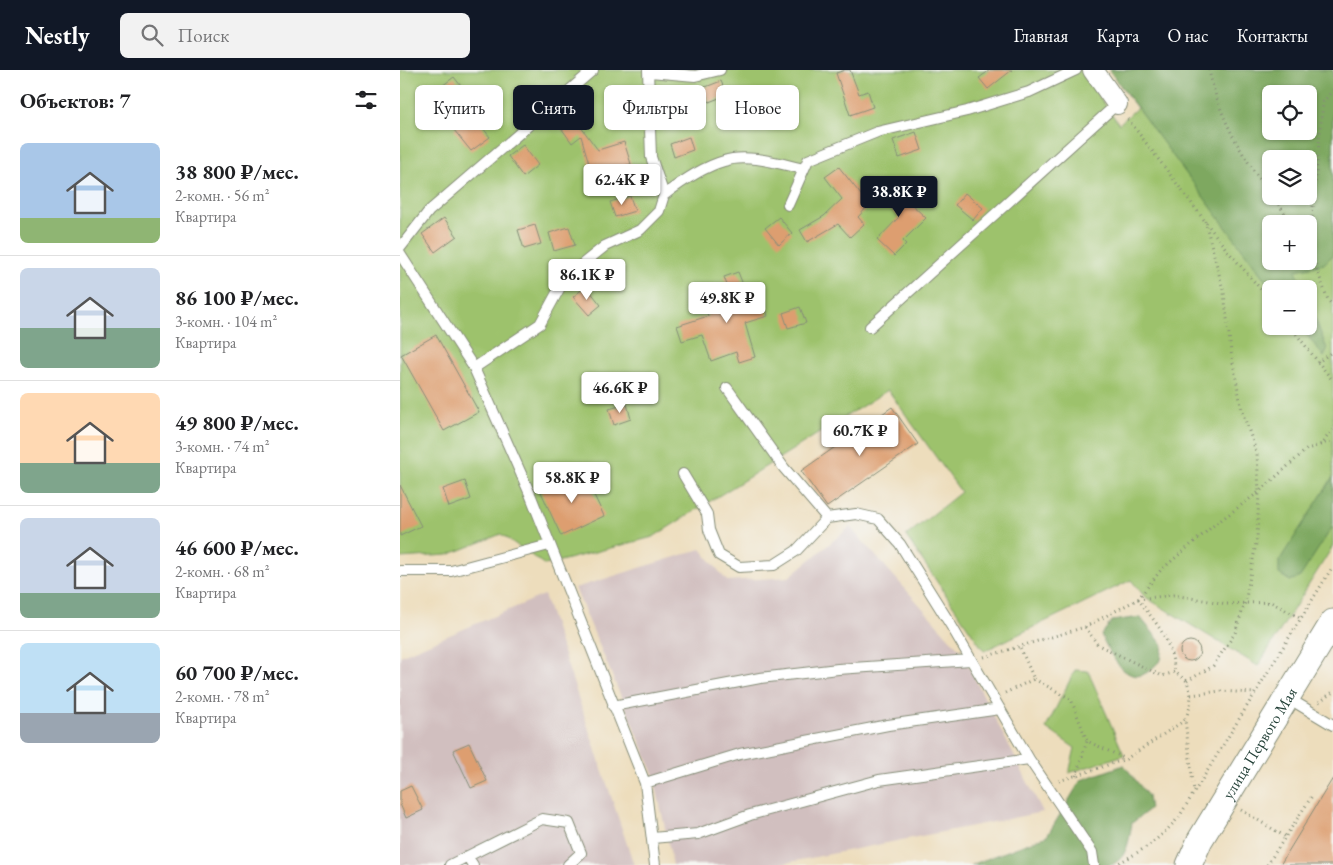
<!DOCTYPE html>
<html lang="ru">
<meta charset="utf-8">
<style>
:root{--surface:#fff;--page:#f2f2f2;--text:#202124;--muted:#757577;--line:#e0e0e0;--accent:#111827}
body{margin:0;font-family:"EB Garamond",serif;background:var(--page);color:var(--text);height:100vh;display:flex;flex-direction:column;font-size:19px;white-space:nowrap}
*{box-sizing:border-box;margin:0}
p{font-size:16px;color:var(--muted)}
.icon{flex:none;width:28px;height:28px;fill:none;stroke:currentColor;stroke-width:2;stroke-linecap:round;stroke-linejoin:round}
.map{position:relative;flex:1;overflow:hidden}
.drawer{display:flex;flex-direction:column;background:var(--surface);width:400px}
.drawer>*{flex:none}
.banner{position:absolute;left:15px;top:15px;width:475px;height:45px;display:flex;gap:10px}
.controls{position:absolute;left:862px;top:15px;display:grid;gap:10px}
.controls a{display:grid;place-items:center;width:55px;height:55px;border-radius:8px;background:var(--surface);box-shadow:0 1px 4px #0004;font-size:25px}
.price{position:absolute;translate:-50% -42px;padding:0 11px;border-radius:5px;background:#fff;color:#222;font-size:16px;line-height:32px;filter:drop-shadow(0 1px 2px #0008)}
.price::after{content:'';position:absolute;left:50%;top:30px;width:15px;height:11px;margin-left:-8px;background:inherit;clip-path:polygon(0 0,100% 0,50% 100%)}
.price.current{background:var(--accent);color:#fff}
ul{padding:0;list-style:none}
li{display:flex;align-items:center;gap:15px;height:125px;padding:0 20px}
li+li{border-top:1px solid var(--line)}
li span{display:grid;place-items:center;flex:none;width:140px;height:100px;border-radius:8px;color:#555}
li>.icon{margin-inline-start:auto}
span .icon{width:60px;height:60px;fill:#fffc;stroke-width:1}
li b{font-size:21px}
h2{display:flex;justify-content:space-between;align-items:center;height:60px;padding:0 20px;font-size:21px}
.chip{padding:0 18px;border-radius:8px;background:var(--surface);box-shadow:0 1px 4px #0004;font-size:18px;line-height:45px}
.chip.current{background:var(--accent);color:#fff}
header{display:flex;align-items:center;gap:30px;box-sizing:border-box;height:70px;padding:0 25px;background:var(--accent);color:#fff}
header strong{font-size:24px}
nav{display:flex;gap:28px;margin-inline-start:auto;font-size:18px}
.search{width:350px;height:45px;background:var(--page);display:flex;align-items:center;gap:12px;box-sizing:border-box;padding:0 18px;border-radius:8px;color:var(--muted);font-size:19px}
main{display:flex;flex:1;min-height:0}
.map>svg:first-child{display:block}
.industrial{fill:#d1bfbf}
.green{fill:#9dc26c;stroke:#5e8050;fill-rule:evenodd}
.forest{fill:#7ea860;stroke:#4e724a;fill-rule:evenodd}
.building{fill:#dd9e6f}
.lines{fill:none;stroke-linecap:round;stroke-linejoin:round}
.service-casing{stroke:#868d78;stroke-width:12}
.minor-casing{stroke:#868d78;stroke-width:22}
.tertiary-casing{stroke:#868d78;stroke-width:27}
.path{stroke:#868d78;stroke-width:3;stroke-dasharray:1 4;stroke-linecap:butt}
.service{stroke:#fff;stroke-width:10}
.minor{stroke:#fff;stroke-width:20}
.tertiary{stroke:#fff;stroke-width:25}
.labels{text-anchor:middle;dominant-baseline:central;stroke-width:5;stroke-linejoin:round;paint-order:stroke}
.street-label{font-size:16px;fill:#1f3d34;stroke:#f6f6f2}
</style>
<header>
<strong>Nestly</strong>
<div class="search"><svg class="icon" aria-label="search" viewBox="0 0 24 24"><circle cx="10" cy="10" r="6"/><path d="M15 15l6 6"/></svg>Поиск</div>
<nav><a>Главная</a><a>Карта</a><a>О нас</a><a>Контакты</a></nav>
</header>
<main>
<section class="drawer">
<h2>Объектов: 7<svg class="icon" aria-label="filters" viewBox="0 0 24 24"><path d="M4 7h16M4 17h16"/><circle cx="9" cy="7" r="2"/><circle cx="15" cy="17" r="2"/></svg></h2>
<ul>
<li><span style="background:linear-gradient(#a9c7e8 75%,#8fb573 0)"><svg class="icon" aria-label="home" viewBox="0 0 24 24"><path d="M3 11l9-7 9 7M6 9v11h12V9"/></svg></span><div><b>38 800 ₽/мес.</b><p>2-комн. · 56 m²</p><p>Квартира</p></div></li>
<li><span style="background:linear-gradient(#c9d6e8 60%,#7fa58c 0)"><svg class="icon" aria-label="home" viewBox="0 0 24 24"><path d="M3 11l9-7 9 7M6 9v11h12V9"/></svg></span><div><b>86 100 ₽/мес.</b><p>3-комн. · 104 m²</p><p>Квартира</p></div></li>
<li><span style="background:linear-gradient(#ffd9b3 70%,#7fa58c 0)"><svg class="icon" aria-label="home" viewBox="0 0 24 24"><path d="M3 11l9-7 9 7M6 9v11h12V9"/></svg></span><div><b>49 800 ₽/мес.</b><p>3-комн. · 74 m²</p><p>Квартира</p></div></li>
<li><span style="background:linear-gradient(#c9d6e8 75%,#7fa58c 0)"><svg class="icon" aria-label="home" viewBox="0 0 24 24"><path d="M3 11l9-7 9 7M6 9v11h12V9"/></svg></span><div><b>46 600 ₽/мес.</b><p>2-комн. · 68 m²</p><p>Квартира</p></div></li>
<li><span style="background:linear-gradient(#bfe0f5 70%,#9aa5b1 0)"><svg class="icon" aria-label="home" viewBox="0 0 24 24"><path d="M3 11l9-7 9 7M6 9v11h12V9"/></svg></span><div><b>60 700 ₽/мес.</b><p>2-комн. · 78 m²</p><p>Квартира</p></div></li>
</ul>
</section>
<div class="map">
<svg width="933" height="795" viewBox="0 0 933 795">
<rect width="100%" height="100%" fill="#f6f6f2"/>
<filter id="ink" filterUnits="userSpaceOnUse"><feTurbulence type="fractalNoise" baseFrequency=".02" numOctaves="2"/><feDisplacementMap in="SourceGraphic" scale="10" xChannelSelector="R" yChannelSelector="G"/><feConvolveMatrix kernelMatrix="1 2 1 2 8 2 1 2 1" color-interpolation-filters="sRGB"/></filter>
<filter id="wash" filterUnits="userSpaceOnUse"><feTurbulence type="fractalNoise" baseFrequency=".0096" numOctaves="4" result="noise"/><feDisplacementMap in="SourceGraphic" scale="20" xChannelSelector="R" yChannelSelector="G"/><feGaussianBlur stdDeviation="1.12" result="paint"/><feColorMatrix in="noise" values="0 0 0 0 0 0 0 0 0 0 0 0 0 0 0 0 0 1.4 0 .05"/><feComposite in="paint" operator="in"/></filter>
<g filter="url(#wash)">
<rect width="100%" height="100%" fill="#edddbc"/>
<path class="industrial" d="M 450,457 L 560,580 L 643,742 L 375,795 L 273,795 L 253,702 L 175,518 L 301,479 L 327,511 L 389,507 Z
M 144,525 L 234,795 L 0,795 L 0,586 Z"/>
<path class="green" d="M 0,0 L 680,0 L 719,54 L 737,38 L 709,0 L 933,0 L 933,476 L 858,596 L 745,527 L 731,510 L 584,581 L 506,466 L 561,422 L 488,320 L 253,467 L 145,495 L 101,464 L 48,485 L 0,488 ZM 871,24 L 909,24 L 909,61 L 871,61 ZM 871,89 L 909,89 L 909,126 L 871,126 ZM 871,154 L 909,154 L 909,191 L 871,191 ZM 871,219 L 909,219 L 909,256 L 871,256 Z
M 675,600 L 688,601 L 724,685 L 669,703 L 675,678 L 646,658 Z"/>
<path class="forest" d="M 709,0 L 933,0 L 933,185 L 924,194 L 896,200 L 903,219 L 872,219 ZM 871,24 L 909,24 L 909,61 L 871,61 ZM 871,89 L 909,89 L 909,126 L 871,126 ZM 871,154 L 909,154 L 909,191 L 871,191 Z
M 909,233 L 927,279 L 924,287 L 900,256 L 909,256 Z
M 933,407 L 933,456 L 900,507 L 890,511 L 879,504 L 879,491 Z
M 740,547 L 763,575 L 761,590 C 756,594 752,600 746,603 C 724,616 708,579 701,565 L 712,551 Z
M 724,695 L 748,726 L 750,739 L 732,753 C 729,769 728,788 711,795 L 571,795 L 647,766 L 681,710 Z"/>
<g id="blocks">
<path class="building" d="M 445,0 L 450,0 L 459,24 L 468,21 L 473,37 L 450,45 L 436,3 Z
M 590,0 L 612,0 L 588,19 L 579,8 Z
M 54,7 L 68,25 L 61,30 L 90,67 L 71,81 L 54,60 L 59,55 L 34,22 Z
M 321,11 L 327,25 L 309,32 L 303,18 Z
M 169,41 L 198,80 L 224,72 L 231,94 L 193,107 L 181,66 L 172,73 L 156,51 Z
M 516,62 L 522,80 L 499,88 L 493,70 Z
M 289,67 L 293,80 L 274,87 L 270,74 Z
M 123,75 L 138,95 L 123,107 L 108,86 Z
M 439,97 L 469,135 L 458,147 L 464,154 L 450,167 L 438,154 L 407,172 L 400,160 L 424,146 L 442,129 L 425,107 Z
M 494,109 L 508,125 L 505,128 L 526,148 L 503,171 L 506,174 L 494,186 L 477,170 L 499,147 L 478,124 Z
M 565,123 L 583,138 L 573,150 L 555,135 Z
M 230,126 L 235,141 L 215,147 L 210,132 Z
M 379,147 L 392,163 L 379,175 L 365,158 Z
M 44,148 L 57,166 L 35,182 L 22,164 Z
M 135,155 L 141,174 L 124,179 L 118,160 Z
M 169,157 L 175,175 L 154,181 L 149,163 Z
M 338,202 L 351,235 L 364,231 L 368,246 L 345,253 L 355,287 L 339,292 L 336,282 L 311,291 L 302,265 L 282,271 L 277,256 L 308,246 L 306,240 L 333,231 L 324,207 Z
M 186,216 L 201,235 L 189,245 L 173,227 Z
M 400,237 L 406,253 L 388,258 L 383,243 Z
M 36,265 L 79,342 L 44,361 L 1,285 Z
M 227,334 L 231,349 L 214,355 L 209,339 Z
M 492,337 L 518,374 L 427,437 L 401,401 Z
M 183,402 L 204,446 L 161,466 L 141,422 Z
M 65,411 L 71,429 L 49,437 L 43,419 Z
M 0,415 L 21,456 L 0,466 Z
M780 581a10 10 0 1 1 20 0a10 10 0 1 1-20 0Z
M 69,673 L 87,711 L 71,718 L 53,680 Z
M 933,708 L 933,795 L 880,795 Z
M 11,716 L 23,740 L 6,748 L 0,734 L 0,721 Z"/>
</g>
</g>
<g filter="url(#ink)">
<use href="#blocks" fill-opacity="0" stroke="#868d78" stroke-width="1"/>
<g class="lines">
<g class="service-casing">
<path id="service" d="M 250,2 L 295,6 L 320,0
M 264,125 C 281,112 303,97 324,91 C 347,83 381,94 404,99
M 388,135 L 408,90 L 477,62 L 567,41 L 629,22 L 676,0
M 0,178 L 29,141 L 193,0
M 0,184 L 74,298 L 130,424 L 245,713 L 255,795
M 470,257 L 717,34
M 74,298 L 140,254 L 165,208 L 205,176 L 240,160 L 259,141 L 264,125 L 251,87 L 248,0
M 327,318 L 384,398 L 427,448 L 456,444 L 478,449 L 500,474 L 552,557 L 629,689 L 692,782 L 694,795
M 283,404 L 307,444 L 309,460 L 319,485 L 339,497 L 374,495 L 396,481 L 427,448
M 0,501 L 51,501 L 149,475
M 888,628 L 933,655
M 213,636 L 360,608 L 438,599 L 571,590
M 245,713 L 340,684 L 488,655 L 600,639
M 252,768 L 298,764 L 350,745 L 479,710 L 629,689
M 67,786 L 73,795
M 50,795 L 142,749 L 169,753 L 181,783 L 168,795"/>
</g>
<g class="minor-casing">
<path id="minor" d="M 693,0 L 717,34"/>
</g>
<g class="tertiary-casing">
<g id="tertiary">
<path id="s1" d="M 789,795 L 800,770 L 933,552"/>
</g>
</g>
<path class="path" d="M 809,0 C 818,45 843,89 871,124
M 933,20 L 923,32 L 909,178 L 928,230 L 933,236
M 728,49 L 826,179 L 871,231
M 873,126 L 892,154
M 890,256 L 933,311
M 917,293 L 933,281
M 920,375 L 933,370
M 738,529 L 761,500 L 813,456 L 859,422 L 907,379 L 920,375 L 933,360
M 738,529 L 773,525 L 827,534 L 871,532 L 900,548
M 685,557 L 698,575 L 762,606 L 775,602 L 787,611 L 791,625 L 790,637 L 785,650 L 794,721
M 584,587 L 685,557 L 738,529 C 758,556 770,567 775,602
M 634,609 L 671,629 L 687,671 L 726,689
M 787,611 L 813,596 L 835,563 L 845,533 L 857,468 L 859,422 L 857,384 L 842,341 L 831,282 L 824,223 L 805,151
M 605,623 L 634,609 L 620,577
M 791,625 L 820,621 L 854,623
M 919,632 L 933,622
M 676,706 L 687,671
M 659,711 L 726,689 L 785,650
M 841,740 L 886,767
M 715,795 C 742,781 759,770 779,747 L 933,496
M 867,795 L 912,726"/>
<use href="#service" class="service"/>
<use href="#minor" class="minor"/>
<use href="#tertiary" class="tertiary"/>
</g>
</g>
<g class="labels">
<g class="street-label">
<text stroke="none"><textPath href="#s1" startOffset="141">улица Первого Мая</textPath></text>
</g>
</g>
</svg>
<div class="controls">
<a><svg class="icon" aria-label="locate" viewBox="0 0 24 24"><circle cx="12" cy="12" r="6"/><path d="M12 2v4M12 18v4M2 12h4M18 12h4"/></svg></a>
<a><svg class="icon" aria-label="layers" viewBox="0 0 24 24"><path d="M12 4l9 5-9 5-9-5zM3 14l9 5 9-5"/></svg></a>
<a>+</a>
<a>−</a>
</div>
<b class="price" style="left:222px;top:136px">62.4K ₽</b>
<b class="price current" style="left:499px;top:148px">38.8K ₽</b>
<b class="price" style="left:187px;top:231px">86.1K ₽</b>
<b class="price" style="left:327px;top:254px">49.8K ₽</b>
<b class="price" style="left:220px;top:344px">46.6K ₽</b>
<b class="price" style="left:460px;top:387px">60.7K ₽</b>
<b class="price" style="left:172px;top:434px">58.8K ₽</b>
<div class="banner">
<a class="chip">Купить</a>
<a class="chip current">Снять</a>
<a class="chip">Фильтры</a>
<a class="chip">Новое</a>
</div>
</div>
</main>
